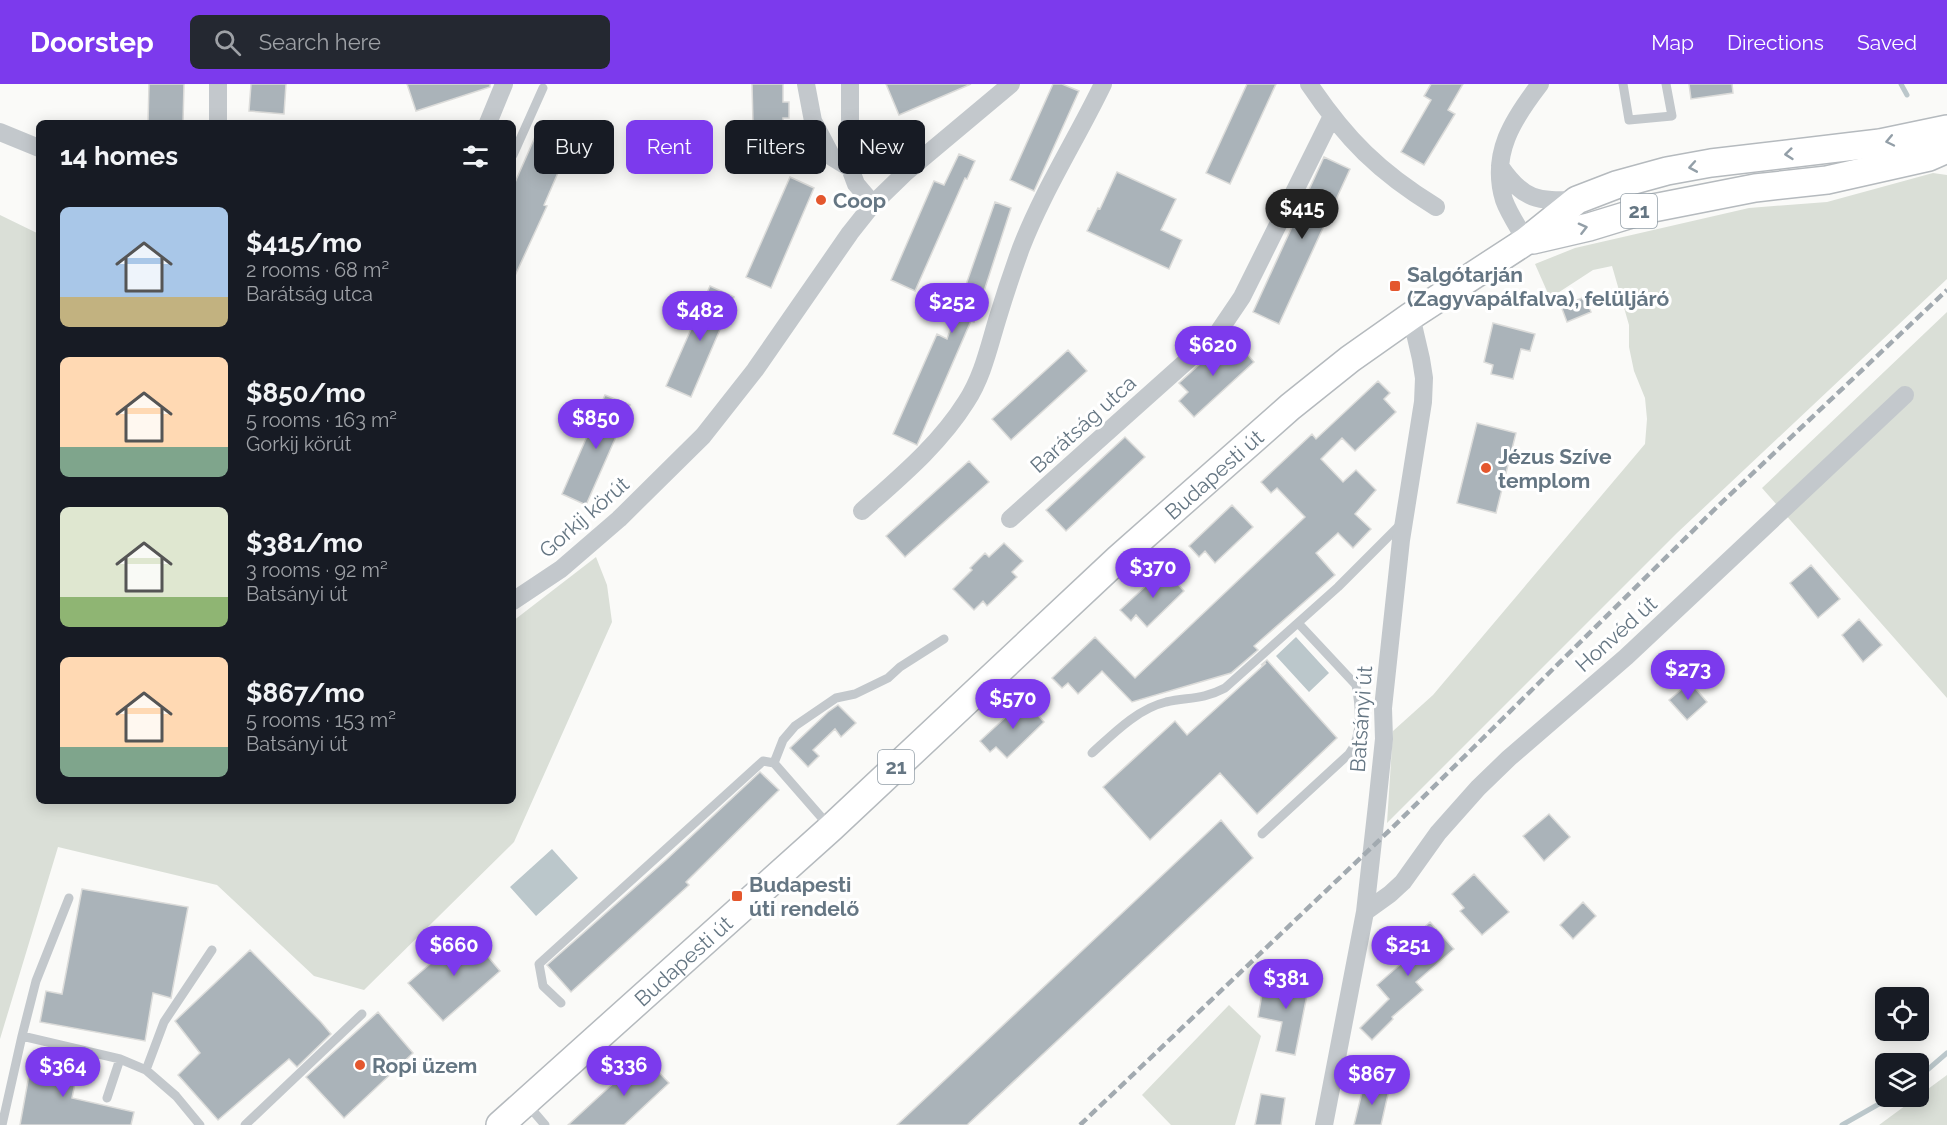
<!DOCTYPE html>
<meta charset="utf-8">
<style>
:root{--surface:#171b24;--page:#242831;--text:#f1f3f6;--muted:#9ea1a6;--accent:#7c3aed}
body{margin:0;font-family:Raleway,sans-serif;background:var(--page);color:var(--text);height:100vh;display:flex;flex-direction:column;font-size:22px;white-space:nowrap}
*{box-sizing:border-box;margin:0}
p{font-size:20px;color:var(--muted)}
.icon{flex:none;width:33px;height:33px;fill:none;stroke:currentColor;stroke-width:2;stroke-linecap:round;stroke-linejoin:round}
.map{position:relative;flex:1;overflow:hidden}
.details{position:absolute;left:36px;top:36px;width:480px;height:684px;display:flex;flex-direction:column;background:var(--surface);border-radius:9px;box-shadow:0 3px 15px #0003}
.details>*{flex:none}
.guide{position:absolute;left:534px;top:36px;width:570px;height:54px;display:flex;gap:12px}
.fabs{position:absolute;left:1875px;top:903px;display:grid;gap:12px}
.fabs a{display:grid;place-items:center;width:54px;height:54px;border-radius:9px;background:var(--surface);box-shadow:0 3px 15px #0003;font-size:30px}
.price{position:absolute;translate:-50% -51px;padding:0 14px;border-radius:21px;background:var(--accent);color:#fff;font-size:20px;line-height:39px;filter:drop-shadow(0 2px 3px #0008)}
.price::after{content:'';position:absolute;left:50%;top:36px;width:18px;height:14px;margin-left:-9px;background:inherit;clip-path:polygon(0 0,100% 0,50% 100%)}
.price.current{background:#222;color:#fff}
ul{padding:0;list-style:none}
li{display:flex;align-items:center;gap:18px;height:150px;padding:0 24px}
li span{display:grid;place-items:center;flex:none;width:168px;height:120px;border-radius:9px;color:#555}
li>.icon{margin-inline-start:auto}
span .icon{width:72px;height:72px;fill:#fffc;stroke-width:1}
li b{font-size:26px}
h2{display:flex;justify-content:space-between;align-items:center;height:72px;padding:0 24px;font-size:26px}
.chip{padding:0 21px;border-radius:9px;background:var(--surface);box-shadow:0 3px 15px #0003;font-size:21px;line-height:54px}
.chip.current{background:var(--accent);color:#fff}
header{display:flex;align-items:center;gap:36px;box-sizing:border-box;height:84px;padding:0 30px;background:var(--accent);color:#fff}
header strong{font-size:28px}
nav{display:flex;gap:33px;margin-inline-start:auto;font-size:21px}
.search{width:420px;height:54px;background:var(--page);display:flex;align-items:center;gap:15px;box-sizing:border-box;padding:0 21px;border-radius:9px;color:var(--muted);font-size:22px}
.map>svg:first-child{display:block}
.green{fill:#dadfd7}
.water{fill:#bbc7cb}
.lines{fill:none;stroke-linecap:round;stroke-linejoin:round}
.stream{stroke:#bbc7cb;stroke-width:5}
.building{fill:#aab3b9;stroke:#dcdcda;stroke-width:1.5}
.primary-casing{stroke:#b5babe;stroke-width:30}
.lane{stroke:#c3c8cc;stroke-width:9}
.street{stroke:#c3c8cc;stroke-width:18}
.primary{stroke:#fff;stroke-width:27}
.rail{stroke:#a2aab0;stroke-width:4.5;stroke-dasharray:9 4.5;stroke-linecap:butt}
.oneway{stroke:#939fa8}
.poi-dot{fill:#e4572e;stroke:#fff;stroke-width:2}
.labels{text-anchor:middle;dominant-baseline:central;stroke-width:6;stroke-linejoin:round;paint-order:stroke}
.shield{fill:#fff;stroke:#939fa8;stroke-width:1.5}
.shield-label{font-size:20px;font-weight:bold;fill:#657683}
.poi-label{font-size:21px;font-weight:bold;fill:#657683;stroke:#fff;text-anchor:start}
.street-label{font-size:21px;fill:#657683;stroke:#fff}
</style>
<header>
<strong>Doorstep</strong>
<div class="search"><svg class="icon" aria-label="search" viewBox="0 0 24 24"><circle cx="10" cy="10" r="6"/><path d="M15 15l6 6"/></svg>Search here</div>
<nav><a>Map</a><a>Directions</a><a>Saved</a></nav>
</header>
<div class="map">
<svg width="1947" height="1041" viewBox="0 0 1947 1041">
<rect width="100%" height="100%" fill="#fafaf8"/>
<path class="green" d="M 1933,89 L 1947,91 L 1947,195 L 1677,449 L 1387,739 L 1393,647 L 1433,611 L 1645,360 L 1647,335 L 1645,314 L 1634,287 L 1629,263 L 1629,241 L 1612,182 L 1593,186 L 1550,214 L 1535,180 L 1575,164 L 1749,124 L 1827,118 Z
M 0,131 L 39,150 L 39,717 L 513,717 L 513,537 L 596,473 L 607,501 L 612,538 L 514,758 L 364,906 L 314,892 L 217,801 L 58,763 L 0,955 Z
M 1947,228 L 1947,614 L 1762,404 Z
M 1229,921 L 1261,952 L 1235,1041 L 1171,1041 L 1142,1011 Z
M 1947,991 L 1947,1041 L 1879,1041 Z"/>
<path class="water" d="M 1296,553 L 1329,589 L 1309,608 L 1276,572 Z
M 552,765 L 578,794 L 536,832 L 510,803 Z"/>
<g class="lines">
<path class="stream" d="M 1901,0 L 1907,11
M 1918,994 L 1947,969
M 1842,1041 L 1893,1012"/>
</g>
<path class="building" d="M 149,0 L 184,0 L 183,39 L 148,39 Z
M 251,0 L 286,0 L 284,30 L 249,27 Z
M 407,0 L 490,0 L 490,3 L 416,27 Z
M 752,0 L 783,0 L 783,18 L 789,18 L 789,34 L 783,34 L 783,55 L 749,56 L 749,40 L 753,40 Z
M 886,0 L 971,0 L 899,31 Z
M 1053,0 L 1062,0 L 1079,7 L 1034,107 L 1010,96 Z
M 1247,0 L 1276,0 L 1230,100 L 1206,89 Z
M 1431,0 L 1463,0 L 1448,26 L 1455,30 L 1424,81 L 1401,68 L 1431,16 L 1424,12 Z
M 1689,0 L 1732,0 L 1733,9 L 1691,15 Z
M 535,53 L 567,68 L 544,121 L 547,122 L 513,196 L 513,103 Z
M 959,70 L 975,77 L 967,95 L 965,94 L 915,207 L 891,196 L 934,97 L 944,101 Z
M 1324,73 L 1350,85 L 1279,240 L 1253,228 Z
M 1117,88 L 1176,115 L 1161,146 L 1182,156 L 1169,185 L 1087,147 L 1098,124 L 1100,125 Z
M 790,93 L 814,104 L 771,204 L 746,193 Z
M 995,118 L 1011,124 L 974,238 L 971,237 L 917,361 L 893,350 L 937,250 L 947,255 Z
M 710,202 L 734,213 L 691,313 L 666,302 Z
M 1585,213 L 1591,228 L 1567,238 L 1561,222 Z
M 1493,239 L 1535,250 L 1530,267 L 1521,265 L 1513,295 L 1491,290 L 1493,281 L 1484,278 Z
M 1223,259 L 1231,267 L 1238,260 L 1254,278 L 1194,333 L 1179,317 L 1188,308 L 1179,299 Z
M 1068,266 L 1087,287 L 1011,356 L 992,335 Z
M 1378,297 L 1390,309 L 1384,315 L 1396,328 L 1355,367 L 1342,354 L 1321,375 L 1343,398 L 1356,386 L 1376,406 L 1355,430 L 1371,445 L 1353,464 L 1338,449 L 1316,469 L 1335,491 L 1254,562 L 1258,566 L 1231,589 L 1132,618 L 1102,587 L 1078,610 L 1068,599 L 1062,604 L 1052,594 L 1095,553 L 1135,594 L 1305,433 L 1277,404 L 1271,409 L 1261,398 L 1312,350 L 1316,355 Z
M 605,311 L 630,321 L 586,421 L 562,410 Z
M 1477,339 L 1516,349 L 1496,429 L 1457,419 Z
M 1125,353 L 1145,373 L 1066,447 L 1046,426 Z
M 969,377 L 989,398 L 905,473 L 886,452 Z
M 1232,421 L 1253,443 L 1215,479 L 1205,467 L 1199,473 L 1189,462 Z
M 1004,459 L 1023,477 L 1012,488 L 1017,493 L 987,522 L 983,517 L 974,526 L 953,505 L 972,486 L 970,484 L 985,469 L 989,473 Z
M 1811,481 L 1840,515 L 1818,534 L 1790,499 Z
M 1164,485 L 1184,507 L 1147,543 L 1136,531 L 1131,537 L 1120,526 Z
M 1859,535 L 1882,561 L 1863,578 L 1842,551 Z
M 1267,576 L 1337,654 L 1257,730 L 1220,689 L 1150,756 L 1103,703 L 1175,637 L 1187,651 L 1266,579 L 1261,581 Z
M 1690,598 L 1707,618 L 1687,636 L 1669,616 Z
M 1024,616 L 1044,638 L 1007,674 L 996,663 L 990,668 L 980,657 Z
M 838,621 L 856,639 L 841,653 L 835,645 L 813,666 L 819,672 L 808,683 L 790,664 L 828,628 Z
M 760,688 L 779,706 L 686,798 L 689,801 L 571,908 L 547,881 L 666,776 Z
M 1549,730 L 1570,753 L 1544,777 L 1523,752 Z
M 1221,736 L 1253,774 L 967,1041 L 897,1041 Z
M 1474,790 L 1509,828 L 1482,851 L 1460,827 L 1464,824 L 1452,810 Z
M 82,805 L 188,823 L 171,914 L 153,909 L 145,957 L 40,938 L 46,907 L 62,910 Z
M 1583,818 L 1596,832 L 1573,855 L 1560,841 Z
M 1430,838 L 1454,865 L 1416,898 L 1423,906 L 1392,933 L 1393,935 L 1372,956 L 1360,944 L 1389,915 L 1377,901 L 1413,869 L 1406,860 Z
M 467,848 L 500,887 L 443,937 L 408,899 Z
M 250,866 L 321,938 L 331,950 L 297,983 L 289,975 L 218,1036 L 178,991 L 200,969 L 175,937 Z
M 1285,891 L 1310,896 L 1295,971 L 1276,967 L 1282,938 L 1258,933 L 1264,898 L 1283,901 Z
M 378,928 L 413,969 L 344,1034 L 306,993 Z
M 33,969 L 79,979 L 72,1014 L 134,1028 L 131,1041 L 20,1041 Z
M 643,972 L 669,999 L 624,1041 L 568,1041 Z
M 1364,1000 L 1389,1006 L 1381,1041 L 1354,1041 Z
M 1261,1010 L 1285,1014 L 1281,1041 L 1255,1041 Z"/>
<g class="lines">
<g class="primary-casing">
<g id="primary">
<path d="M 1533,156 L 1589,143 L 1648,125 L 1755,104 L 1827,96 L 1929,73 L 1947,65"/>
<path id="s1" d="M 500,1041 L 831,744 L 1119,474 L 1290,323 L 1350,275 L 1411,232 L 1526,157 L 1577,116 L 1616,101 L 1667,87 L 1711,79 L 1880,59 L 1947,45"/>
</g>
</g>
<path class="lane" d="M 1623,0 L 1629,36 L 1672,32 L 1666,0
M 513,71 L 543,4
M 1092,669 C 1113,650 1137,625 1166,618 C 1189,613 1202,616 1225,604 L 1338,503 L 1400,441
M 774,679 L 783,656 L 795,642 L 836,614 L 855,610 L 888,594 L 900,583 L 944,555
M 1262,750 L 1349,670 C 1363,652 1360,622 1356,601 L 1298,539
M 561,919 L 543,902 L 539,880 L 763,677 L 774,679 L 829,742
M 22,952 L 36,897 L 69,814
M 107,1014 L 120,975
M 527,1020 L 545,1041
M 2,1041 L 22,952 L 120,975 L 146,986
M 200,1041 L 176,1012 L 146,986 L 164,938 L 212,866
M 245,1041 L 362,930"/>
<path class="street" d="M 806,0 L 813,37 L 832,73 L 850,84
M 850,0 L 850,84 L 856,100 L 873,120
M 1309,0 C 1346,55 1379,88 1436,123
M 218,39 L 218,0
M 488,39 L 504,0
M 0,48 L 39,64
M 1500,82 C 1524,117 1537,117 1577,116
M 1526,157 C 1519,144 1509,130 1504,116 C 1490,70 1513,35 1540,0
M 862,427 C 899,394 939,361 966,318 C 983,292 989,262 998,233 C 1005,210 1013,186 1021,164 C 1043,107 1077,54 1103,0
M 1010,435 L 1217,250 L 1242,213 L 1331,34
M 513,517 L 561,485 L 619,435 L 703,352 L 755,286 L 850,149 L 873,120 L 906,88 L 1011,0
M 1365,828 L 1390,810 L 1403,798 L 1438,749 L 1478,704 L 1509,674 L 1626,573 L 1905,311
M 1324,1041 L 1365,828 L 1377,721 L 1384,655 L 1383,624 L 1401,456 L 1423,318 L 1424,294 L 1421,275 L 1411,232"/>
<use href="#primary" class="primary"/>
<path class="rail" d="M 1080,1041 L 1392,744 L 1718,422 L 1947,206"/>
</g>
<defs><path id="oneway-chevron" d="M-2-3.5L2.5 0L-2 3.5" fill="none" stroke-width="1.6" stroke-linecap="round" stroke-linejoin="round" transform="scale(1.5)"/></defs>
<g class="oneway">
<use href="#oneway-chevron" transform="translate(1890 57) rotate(168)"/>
<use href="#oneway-chevron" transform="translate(1789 70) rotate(174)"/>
<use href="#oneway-chevron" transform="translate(1693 83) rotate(170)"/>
<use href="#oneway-chevron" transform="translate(1583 144) rotate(-14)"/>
</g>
<g class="poi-dot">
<circle cx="821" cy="116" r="6"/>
<rect x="1389" y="196" width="12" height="12" rx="3"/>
<circle cx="1486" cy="384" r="6"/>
<rect x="731" y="806" width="12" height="12" rx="3"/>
<circle cx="360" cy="981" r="6"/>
</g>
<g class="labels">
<g class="shield">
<rect x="1621" y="110" width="36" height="34" rx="4.5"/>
<rect x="878" y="666" width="36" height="34" rx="4.5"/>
</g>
<g class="shield-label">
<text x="1639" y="127">21</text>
<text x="896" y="683">21</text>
</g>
<g class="poi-label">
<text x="833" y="116">Coop</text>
<text x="1407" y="190">Salgótarján<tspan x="1407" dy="24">(Zagyvapálfalva), felüljáró</tspan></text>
<text x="1498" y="372">Jézus Szíve<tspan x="1498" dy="24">templom</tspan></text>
<text x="749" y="800">Budapesti<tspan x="749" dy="24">úti rendelő</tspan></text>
<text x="372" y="981">Ropi üzem</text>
</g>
<g class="street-label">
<text transform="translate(1083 340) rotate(-42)">Barátság utca</text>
<text stroke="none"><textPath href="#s1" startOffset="966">Budapesti út</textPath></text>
<text transform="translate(584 433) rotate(-41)">Gorkij körút</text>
<text transform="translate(1616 550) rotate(-42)">Honvéd út</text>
<text transform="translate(1361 635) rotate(-86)">Batsányi út</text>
<text stroke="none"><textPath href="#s1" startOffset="246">Budapesti út</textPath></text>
</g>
</g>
</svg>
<div class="fabs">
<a><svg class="icon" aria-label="locate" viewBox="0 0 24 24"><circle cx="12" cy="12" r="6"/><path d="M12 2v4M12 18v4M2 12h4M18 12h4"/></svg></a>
<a><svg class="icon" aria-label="layers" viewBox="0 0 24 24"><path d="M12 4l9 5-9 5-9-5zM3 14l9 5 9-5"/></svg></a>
</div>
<b class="price current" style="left:1302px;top:156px">$415</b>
<b class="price" style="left:952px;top:250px">$252</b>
<b class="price" style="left:700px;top:258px">$482</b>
<b class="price" style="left:1213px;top:293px">$620</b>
<b class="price" style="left:596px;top:366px">$850</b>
<b class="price" style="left:1153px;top:515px">$370</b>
<b class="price" style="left:1688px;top:617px">$273</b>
<b class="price" style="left:1013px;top:646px">$570</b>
<b class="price" style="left:454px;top:893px">$660</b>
<b class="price" style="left:1408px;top:893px">$251</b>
<b class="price" style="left:1286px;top:926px">$381</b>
<b class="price" style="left:624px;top:1013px">$336</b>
<b class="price" style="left:63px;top:1014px">$364</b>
<b class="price" style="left:1372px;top:1022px">$867</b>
<div class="guide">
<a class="chip">Buy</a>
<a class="chip current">Rent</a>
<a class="chip">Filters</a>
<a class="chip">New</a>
</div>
<section class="details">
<h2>14 homes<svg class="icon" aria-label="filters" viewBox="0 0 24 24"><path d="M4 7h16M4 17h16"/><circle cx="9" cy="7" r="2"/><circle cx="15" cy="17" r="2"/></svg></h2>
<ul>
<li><span style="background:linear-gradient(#a9c7e8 75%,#c2b280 0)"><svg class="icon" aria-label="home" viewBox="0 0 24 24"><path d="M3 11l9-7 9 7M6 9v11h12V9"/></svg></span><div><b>$415/mo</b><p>2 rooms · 68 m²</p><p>Barátság utca</p></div></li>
<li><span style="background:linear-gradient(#ffd9b3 75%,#7fa58c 0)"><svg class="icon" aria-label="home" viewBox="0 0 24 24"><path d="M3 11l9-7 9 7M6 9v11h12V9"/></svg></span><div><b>$850/mo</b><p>5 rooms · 163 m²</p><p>Gorkij körút</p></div></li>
<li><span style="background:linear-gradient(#dfe7d0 75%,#8fb573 0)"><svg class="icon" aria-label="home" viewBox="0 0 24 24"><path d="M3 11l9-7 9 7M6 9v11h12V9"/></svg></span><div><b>$381/mo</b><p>3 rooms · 92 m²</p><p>Batsányi út</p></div></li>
<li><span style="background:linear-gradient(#ffd9b3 75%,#7fa58c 0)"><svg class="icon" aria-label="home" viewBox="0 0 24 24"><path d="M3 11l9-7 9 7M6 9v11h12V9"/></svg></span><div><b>$867/mo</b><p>5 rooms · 153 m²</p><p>Batsányi út</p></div></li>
</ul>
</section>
</div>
